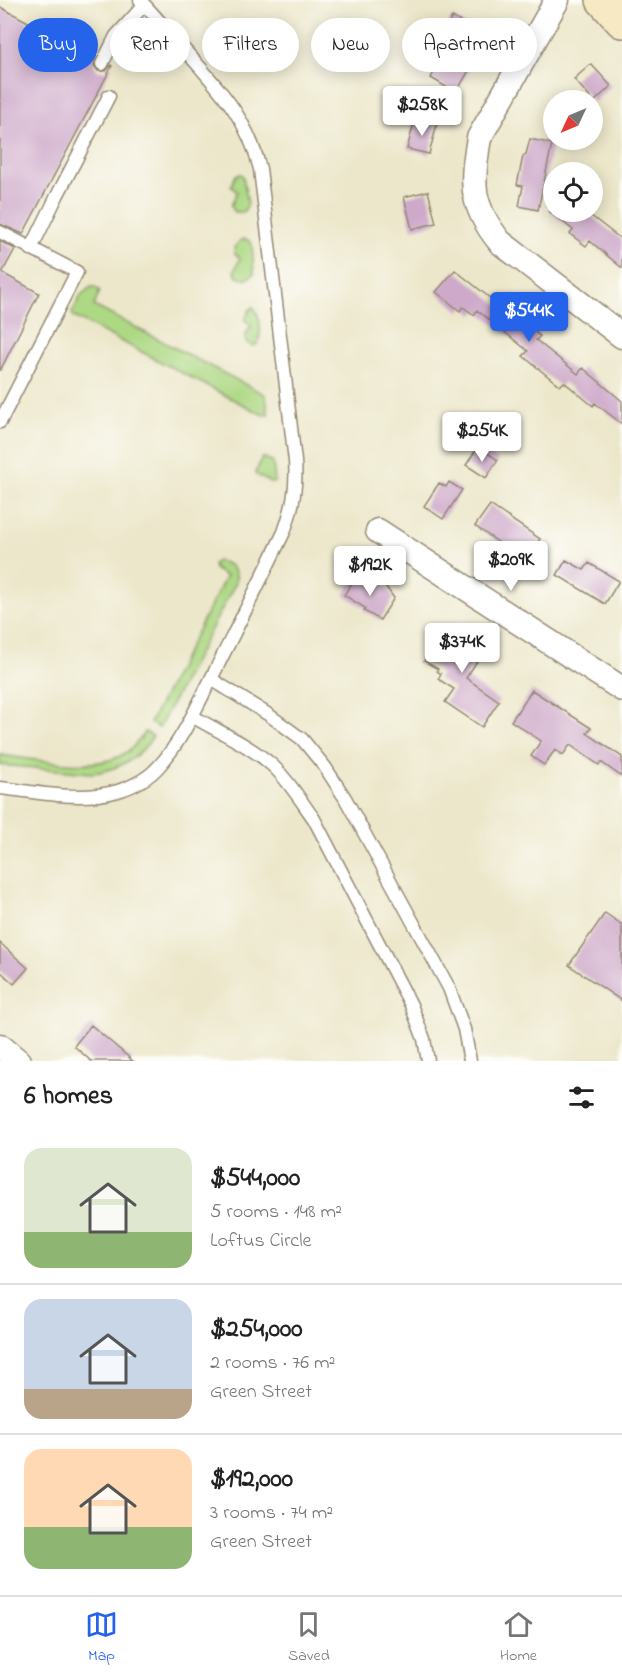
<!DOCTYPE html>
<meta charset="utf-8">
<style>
:root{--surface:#fff;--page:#f6f6f6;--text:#222;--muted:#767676;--line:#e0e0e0;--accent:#2563eb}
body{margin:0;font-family:"Indie Flower",sans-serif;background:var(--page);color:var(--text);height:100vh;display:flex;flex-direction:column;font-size:22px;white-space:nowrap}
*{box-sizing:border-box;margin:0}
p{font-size:20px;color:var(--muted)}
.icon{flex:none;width:33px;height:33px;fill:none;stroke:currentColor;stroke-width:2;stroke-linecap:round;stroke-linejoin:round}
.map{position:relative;height:1061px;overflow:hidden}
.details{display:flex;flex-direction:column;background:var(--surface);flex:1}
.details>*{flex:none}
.hud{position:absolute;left:18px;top:18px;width:586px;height:54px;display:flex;gap:12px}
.needle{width:39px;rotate:226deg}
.controls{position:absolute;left:543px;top:90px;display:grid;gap:12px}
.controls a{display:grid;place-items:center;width:60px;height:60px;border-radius:50%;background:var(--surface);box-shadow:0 3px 15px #0003;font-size:30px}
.price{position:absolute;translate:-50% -51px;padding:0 14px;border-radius:6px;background:#fff;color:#222;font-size:20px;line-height:39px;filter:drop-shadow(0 2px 3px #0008)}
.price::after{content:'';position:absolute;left:50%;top:36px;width:18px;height:14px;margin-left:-9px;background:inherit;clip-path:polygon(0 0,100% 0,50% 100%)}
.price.on{background:var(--accent);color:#fff}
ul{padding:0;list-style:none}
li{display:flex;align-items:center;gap:18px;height:150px;padding:0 24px}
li+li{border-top:2px solid var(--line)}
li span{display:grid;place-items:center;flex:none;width:168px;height:120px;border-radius:18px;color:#555}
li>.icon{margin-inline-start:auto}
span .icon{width:72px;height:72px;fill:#fffc;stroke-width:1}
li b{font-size:26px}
h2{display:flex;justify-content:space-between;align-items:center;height:72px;padding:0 24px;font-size:26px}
.tag{padding:0 21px;border-radius:27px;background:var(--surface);box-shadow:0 3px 15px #0003;font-size:21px;line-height:54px}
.tag.on{background:var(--accent);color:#fff}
.dock{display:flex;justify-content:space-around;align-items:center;height:84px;border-top:2px solid var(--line);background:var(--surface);font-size:16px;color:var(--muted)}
.dock a{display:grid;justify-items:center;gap:3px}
.dock .on{color:var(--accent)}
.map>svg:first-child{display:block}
.green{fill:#add884;stroke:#748151;stroke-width:1.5}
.building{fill:#cea9ca}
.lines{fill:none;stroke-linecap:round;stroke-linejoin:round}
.lane-casing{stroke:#948874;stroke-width:15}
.street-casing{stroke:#948874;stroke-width:27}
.secondary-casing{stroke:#948874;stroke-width:36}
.lane{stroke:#fff;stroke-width:12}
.street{stroke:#fff;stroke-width:24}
.secondary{stroke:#f6e9c3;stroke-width:33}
</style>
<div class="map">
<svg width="622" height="1061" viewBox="0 0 622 1061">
<rect width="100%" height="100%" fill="#fdfcf7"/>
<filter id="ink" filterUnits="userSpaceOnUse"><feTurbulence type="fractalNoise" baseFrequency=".0167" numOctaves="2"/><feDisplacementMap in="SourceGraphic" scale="12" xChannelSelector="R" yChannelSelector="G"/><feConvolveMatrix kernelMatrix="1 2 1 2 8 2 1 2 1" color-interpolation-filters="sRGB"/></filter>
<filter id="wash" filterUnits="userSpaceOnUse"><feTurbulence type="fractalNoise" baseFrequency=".008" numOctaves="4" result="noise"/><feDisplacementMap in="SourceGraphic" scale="24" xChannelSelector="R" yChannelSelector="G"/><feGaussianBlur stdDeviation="1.35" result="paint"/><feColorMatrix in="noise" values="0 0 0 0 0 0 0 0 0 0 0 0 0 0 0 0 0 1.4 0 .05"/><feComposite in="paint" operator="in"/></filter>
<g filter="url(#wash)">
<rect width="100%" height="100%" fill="#ece7ca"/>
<path class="green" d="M 241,174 L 243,176 L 248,204 L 244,211 L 242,212 L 235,212 L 231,206 L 237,192 L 231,186 L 236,175 Z
M 243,239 L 248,240 L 252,244 L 254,274 L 247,279 L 239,278 L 234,272 L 240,258 L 234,253 C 235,246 237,242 243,239 Z
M 91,287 L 95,287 L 100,291 L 94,306 L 264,394 L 266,396 L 268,414 L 263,415 L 74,317 L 72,313 L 81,295 Z
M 253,307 C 261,315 263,336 256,345 L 252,346 L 246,342 L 245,336 L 251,326 L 245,320 L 249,311 Z
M 262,458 L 265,458 L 273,462 L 275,482 L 271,483 L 255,474 Z
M 217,561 C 229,563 238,569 236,582 L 159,728 L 150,723 L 226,576 L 214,569 L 213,564 Z
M 145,732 L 153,736 C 139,759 118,770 92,773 L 0,765 L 0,755 C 34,759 91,772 122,755 C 132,750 139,741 145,732 Z"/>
<g id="blocks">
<path class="building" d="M 0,7 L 96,58 L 94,65 L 98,71 L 106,71 L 111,65 L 112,66 L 23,234 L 0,224 Z
M 452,17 L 473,29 L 464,45 L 479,53 L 456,93 L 431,78 L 452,39 L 443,34 Z
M 591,64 L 611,86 L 594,102 L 574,79 Z
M 415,119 L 437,124 L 429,154 L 407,149 Z
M 530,139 L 552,144 L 538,210 L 519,206 L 523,186 L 517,185 L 523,156 L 526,154 Z
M 428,191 L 436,223 L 412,229 L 404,197 Z
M 550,212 L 586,212 L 622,240 L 622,268 L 590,241 L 586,246 L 570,234 L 573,230 Z
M 0,241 L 15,249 L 2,273 L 39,293 L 0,371 Z
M 455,270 L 510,314 L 513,309 L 538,328 L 535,332 L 540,336 L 536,340 L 578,374 L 583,368 L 622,401 L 622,424 L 595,403 L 593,406 L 564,382 L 560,386 L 523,356 L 528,351 L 477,310 L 474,315 L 463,307 L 460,311 L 436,292 Z
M 478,447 L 498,460 L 486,478 L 466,465 Z
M 449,482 L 462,490 L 443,519 L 424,506 L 439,483 L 446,487 Z
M 490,505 L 540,539 L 525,561 L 475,526 Z
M 566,560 L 584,570 L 589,563 L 619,581 L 605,604 L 557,575 Z
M 356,577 L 371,583 L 374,579 L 386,587 L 394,598 L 380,620 L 364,611 L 365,608 L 344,595 Z
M 467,624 L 484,635 L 476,648 L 483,652 L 466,678 L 499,701 L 482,727 L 445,702 L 454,689 L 438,679 L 441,674 L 437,671 L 438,669 L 424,661 L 442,633 L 456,641 Z
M 532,690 L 591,728 L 587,733 L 622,757 L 622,777 L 601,762 L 599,765 L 570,745 L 563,755 L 555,750 L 544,765 L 531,756 L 541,741 L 511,721 Z
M 605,913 L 622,925 L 622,1001 L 569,965 Z
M 0,943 L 28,968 L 14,984 L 0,971 Z
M 91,1025 L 133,1061 L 91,1061 L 74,1046 Z"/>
</g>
</g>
<g filter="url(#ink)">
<use href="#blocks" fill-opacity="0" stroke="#948874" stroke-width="1.5"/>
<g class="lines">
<g class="lane-casing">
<path id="lane" d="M 102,64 L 116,36 L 144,5
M 0,232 L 77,272 L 0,422
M 31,249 L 57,196 L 109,96
M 211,679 L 269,715 L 302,739 L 325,767 L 345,798 L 449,988 L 464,1029 L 470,1061
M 192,716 C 219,732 250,745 273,766 C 289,781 301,801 314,819 L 411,1005 L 424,1039 L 428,1061
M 0,788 C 38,792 80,802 118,791 C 134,786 149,778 160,765 C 183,739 197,706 213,675 C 237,627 261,580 284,532 C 293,507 297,488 295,461 L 260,169 C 248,120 222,92 190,56 C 173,37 157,18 140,0"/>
</g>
<g class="street-casing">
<path id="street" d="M 557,0 L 479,138 C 471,183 470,205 500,242 L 622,336
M 378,531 L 622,689
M 0,1046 L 18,1061"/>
</g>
<g class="secondary-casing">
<path id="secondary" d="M 603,0 L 622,21"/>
</g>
<use href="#lane" class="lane"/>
<use href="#street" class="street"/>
<use href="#secondary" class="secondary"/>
</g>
</g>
</svg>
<div class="controls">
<a><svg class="needle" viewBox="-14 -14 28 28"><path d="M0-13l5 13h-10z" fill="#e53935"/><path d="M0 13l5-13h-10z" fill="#767676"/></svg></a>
<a><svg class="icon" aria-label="locate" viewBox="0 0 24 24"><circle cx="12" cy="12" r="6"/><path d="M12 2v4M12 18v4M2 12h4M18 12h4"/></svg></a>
</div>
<b class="price" style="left:422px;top:137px">$258K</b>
<b class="price on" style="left:529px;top:343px">$544K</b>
<b class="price" style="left:482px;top:463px">$254K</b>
<b class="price" style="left:511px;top:592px">$209K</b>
<b class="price" style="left:370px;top:597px">$192K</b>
<b class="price" style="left:462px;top:674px">$374K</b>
<div class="hud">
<a class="tag on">Buy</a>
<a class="tag">Rent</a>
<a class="tag">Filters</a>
<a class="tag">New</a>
<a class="tag">Apartment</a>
</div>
</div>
<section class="details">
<h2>6 homes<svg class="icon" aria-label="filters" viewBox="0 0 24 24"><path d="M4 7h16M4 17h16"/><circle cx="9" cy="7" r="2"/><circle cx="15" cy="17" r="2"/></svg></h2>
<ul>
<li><span style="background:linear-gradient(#dfe7d0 70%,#8fb573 0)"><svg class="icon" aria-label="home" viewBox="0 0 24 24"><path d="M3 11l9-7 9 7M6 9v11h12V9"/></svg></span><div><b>$544,000</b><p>5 rooms · 148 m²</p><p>Loftus Circle</p></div></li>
<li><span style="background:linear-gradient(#c9d6e8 75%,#b9a48a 0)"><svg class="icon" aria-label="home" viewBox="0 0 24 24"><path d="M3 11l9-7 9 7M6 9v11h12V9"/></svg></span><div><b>$254,000</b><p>2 rooms · 76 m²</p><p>Green Street</p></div></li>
<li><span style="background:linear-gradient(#ffd9b3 65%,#8fb573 0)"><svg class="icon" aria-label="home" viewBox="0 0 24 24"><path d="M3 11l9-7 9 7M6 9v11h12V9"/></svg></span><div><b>$192,000</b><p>3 rooms · 74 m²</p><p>Green Street</p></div></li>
</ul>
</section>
<nav class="dock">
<a class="on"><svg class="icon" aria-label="map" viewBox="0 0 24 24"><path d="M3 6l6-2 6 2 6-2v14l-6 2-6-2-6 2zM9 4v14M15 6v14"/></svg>Map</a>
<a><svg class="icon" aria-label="saved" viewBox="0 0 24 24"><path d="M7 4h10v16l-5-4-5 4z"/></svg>Saved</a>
<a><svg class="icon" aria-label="home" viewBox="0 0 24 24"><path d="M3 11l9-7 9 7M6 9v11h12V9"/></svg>Home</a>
</nav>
